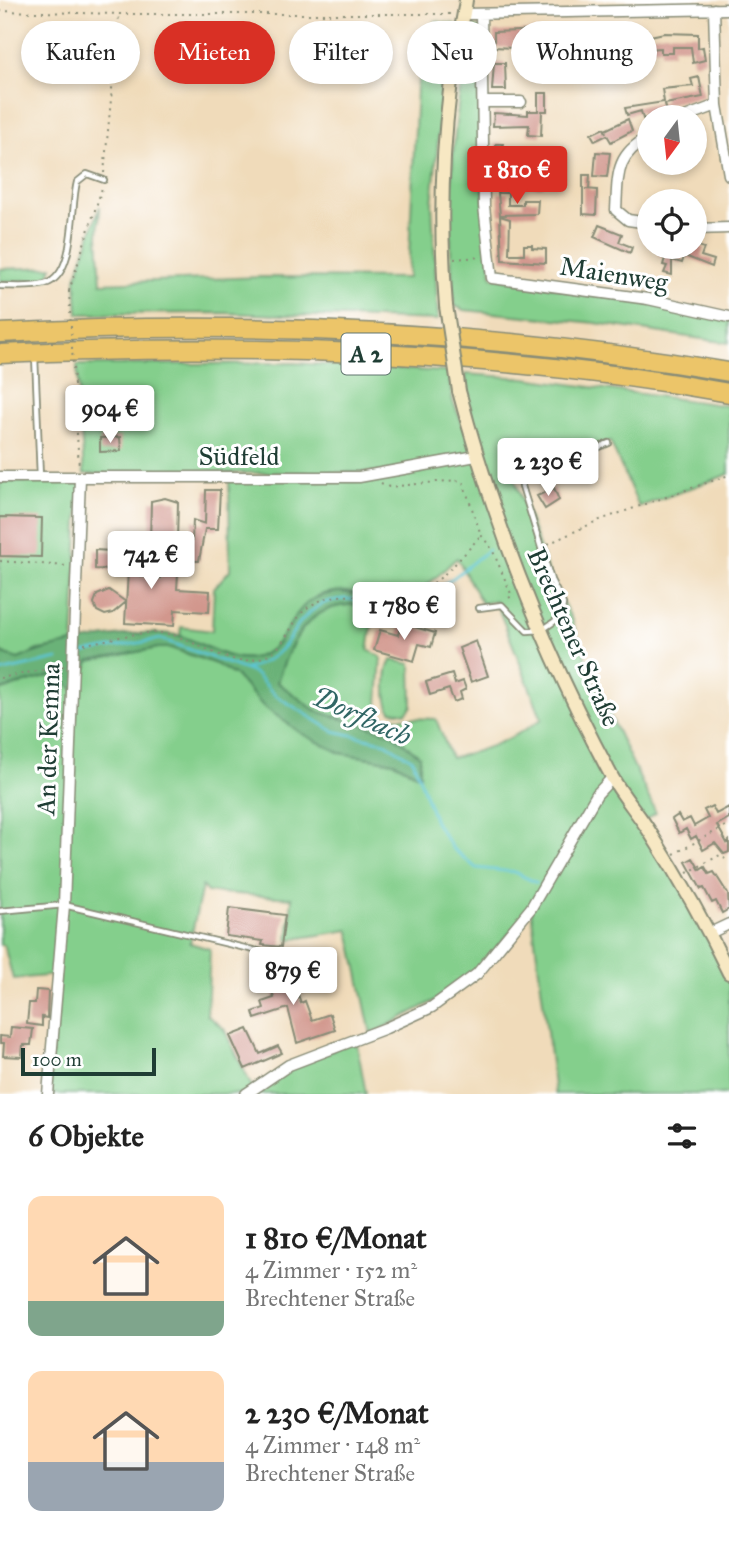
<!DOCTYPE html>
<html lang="de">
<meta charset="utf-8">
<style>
:root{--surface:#fff;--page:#f2f2f2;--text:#222;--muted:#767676;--accent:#d93025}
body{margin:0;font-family:"IM FELL Great Primer",serif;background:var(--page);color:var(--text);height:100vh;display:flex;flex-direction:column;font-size:26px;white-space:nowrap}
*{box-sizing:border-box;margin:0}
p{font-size:23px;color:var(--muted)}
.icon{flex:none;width:38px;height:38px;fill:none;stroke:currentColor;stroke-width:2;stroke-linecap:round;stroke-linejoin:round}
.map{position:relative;height:1094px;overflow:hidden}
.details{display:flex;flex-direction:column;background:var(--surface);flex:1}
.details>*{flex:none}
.banner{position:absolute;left:21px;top:21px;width:688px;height:63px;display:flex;gap:14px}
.needle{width:46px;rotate:195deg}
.controls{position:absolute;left:637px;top:105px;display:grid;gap:14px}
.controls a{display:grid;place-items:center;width:70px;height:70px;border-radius:50%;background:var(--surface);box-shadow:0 4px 10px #0003;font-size:35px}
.scale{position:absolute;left:21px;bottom:18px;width:135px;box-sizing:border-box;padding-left:7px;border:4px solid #1f3d34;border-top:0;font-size:19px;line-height:24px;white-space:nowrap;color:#1f3d34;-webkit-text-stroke:5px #fff;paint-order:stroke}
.price{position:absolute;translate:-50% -60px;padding:0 16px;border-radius:7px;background:#fff;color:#222;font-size:23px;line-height:46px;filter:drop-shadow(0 2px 4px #0008)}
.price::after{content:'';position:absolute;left:50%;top:42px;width:21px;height:16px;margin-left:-10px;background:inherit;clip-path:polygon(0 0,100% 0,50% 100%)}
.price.active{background:var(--accent);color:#fff}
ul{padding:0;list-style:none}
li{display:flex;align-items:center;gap:21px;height:175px;padding:0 28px}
li span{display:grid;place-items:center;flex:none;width:196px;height:140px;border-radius:14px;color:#555}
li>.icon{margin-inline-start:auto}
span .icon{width:84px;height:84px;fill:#fffc;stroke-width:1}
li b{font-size:30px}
h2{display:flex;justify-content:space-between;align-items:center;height:84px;padding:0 28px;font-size:30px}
.pill{padding:0 24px;border-radius:32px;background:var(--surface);box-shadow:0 4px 10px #0003;font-size:24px;line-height:63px}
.pill.active{background:var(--accent);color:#fff}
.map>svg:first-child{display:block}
.green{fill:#84cf8c;stroke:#528660;stroke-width:2}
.forest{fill:#6bb278;stroke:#457856;stroke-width:2}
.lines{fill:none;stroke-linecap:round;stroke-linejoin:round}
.stream{stroke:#5cc6d7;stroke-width:2.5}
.building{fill:#d2978d}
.lane-casing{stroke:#888c77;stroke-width:8}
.street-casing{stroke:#888c77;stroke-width:13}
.secondary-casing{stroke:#888c77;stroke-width:16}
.highway-casing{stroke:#888c77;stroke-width:21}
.path{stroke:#888c77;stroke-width:2;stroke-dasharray:2 5;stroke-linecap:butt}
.lane{stroke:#fff;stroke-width:4.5}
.street{stroke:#fff;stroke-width:10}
.secondary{stroke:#f7e8c3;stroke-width:12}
.highway{stroke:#ecc569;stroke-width:18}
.secondary-bridge-casing{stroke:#888c77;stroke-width:16;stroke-linecap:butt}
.path-bridge{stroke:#888c77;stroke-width:2;stroke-dasharray:2 5;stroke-linecap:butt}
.secondary-bridge{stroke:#f7e8c3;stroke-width:12}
.labels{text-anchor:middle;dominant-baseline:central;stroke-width:6;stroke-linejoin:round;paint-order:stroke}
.shield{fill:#fff;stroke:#627771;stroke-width:2}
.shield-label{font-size:24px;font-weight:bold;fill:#1f3d34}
.street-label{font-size:26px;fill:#1f3d34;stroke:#fff}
.water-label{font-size:28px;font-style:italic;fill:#316665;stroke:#fff}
</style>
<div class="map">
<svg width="729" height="1094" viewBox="0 0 729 1094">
<rect width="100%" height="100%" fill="#fff"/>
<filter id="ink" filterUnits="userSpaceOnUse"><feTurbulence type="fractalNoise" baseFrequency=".0143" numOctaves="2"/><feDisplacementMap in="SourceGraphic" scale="14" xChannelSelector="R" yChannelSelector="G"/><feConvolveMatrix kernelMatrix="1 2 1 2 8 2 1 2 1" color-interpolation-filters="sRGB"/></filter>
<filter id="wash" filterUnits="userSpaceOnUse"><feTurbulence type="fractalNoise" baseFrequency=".00686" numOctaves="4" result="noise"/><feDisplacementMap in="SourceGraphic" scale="28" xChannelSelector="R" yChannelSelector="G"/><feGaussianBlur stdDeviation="1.57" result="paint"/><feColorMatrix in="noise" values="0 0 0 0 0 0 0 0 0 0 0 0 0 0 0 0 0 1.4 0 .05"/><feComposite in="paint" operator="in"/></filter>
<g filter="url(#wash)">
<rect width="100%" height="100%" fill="#f0dbba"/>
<path class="green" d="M 435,21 L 456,24 L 441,109 L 432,204 L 438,320 L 220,313 L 78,314 L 76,278 L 100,206 L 98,235 L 101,283 L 262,277 L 408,278 L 417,87 Z
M 471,25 L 482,29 L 484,206 L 492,277 L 729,317 L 729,343 L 595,323 L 464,310 L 455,306 C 444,212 453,118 471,25 Z
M 52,267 L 47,280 L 0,281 L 0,269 Z
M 293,363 L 448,372 L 453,402 L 476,454 L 465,374 L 525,378 L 729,406 L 729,474 L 639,507 L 610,441 L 534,471 L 524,463 L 514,467 L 512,472 L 551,580 L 571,618 L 595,684 L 656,813 L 644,821 L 729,975 L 729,1094 L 555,1094 L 531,909 L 463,986 L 371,1034 L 349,930 L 288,940 L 292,898 L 207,892 L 202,886 L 190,943 L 210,949 L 207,1015 L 224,1029 L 252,1087 L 356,1039 L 366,1094 L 48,1094 L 58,975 L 13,979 L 4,945 L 0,945 L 0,691 L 89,661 L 158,648 L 171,648 L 216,664 L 237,677 L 263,706 L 340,753 L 394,762 L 419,776 L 391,733 L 316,711 L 277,682 C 293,632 316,595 375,607 L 368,650 L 381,657 L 377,717 L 436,719 L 451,758 C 485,751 513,739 542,719 L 495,600 L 482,604 L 457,558 C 444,569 431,585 416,592 C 387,607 350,583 320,595 C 290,608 287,652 251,658 C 227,661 202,643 180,636 L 181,627 L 212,631 L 214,588 L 230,570 L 229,477 L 372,481 L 462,460 L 379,472 L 84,474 L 77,365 Z
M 0,481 L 86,483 L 79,497 L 73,645 L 37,650 L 18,660 L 0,652 Z
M 392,660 L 411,664 L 412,706 L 406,713 L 391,711 C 384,701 384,668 392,660 Z"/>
<path class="forest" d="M 338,592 L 377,597 L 375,607 C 316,595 293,631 277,682 L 316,711 L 391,733 L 420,756 L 420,776 L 394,762 L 340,753 L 302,734 L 263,706 L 237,677 L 216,664 L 171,648 L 158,648 L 89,661 L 79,695 L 58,674 L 0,690 L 0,653 L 18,659 C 49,644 148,626 181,636 C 203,643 227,662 252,658 C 284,652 286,620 307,603 C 315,596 328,594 338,592 Z"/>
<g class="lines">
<path class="stream" d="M 82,653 L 161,639 L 254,673 L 275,695 L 333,731 L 384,742 L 413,760 L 435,822 L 452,848 L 476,868 L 514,872 L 537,883
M 246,669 C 297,653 284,628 317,607 C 344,589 373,608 402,604 C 433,599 463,569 488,550
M 0,672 L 58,659"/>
</g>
<g id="blocks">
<path class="building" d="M 593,28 L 601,29 L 601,33 L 627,32 L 627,45 L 612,45 L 612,49 L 605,49 L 601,45 L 575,46 L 575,43 L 527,46 L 527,42 L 513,42 L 513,48 L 494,47 L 494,32 Z
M 664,33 L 698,34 L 698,48 L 703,47 L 705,60 L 693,63 L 691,47 L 673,47 L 673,53 L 661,53 L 661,48 L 635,50 L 632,40 Z
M 494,63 L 505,63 L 506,90 L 492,90 Z
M 699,77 L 703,97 L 665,104 L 667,112 L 643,119 L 641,111 L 627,115 L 625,108 L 664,102 L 662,89 L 693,86 L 691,79 Z
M 538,93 L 547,93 L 547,111 L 542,111 L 541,136 L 528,135 L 529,125 L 493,126 L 494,113 L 528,115 L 528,111 L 538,111 Z
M 628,119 L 632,131 L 611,142 L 607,135 L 595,141 L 591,134 L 604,128 L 606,133 L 605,130 Z
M 496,144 L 503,144 L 503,157 L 543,155 L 543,187 L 532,187 L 529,170 L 496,170 Z
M 596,152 L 610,153 L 607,177 L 594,176 Z
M 583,175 L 590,175 L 589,189 L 585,189 L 597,190 L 596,215 L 583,214 Z
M 498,193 L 508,193 L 508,205 L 523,205 L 523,200 L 538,200 L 537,214 L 500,215 Z
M 500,216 L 510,219 L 509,254 L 524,254 L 524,245 L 532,245 L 532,248 L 546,249 L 546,263 L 502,260 Z
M 599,225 L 622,234 L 619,242 L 632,247 L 630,253 L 594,237 Z
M 695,245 L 704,248 L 701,256 L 714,260 L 712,267 L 665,248 Z
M 660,249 L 684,257 L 682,263 L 672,260 L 672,275 L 664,273 L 667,266 L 663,265 L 665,258 L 658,255 Z
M 120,437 L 121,451 L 100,452 L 100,438 Z
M 554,488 L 559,500 L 545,509 L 537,496 Z
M 206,490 L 220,490 L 218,529 L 205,529 L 199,561 L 176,560 L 177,545 L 150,544 L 151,501 L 165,498 L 178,502 L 177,541 L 192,541 L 193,520 L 205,524 Z
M 0,517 L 42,518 L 41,557 L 0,556 Z
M 95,550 L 142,553 L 141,576 L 161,578 L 162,572 L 178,573 L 177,589 L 210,591 L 209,612 L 175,610 L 174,626 L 125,623 L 128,571 L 95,569 Z
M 109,590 L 126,602 L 113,613 L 105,615 L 97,611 L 94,603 L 97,595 Z
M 401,623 L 435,633 L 431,647 L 419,644 L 414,661 L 374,650 L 380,630 L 398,635 Z
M 476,641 L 488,676 L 471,682 L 459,648 Z
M 452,674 L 455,684 L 463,681 L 466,689 L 460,692 L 462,699 L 454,702 L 449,689 L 430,695 L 426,682 Z
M 712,806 L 716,814 L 729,807 L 729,818 L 717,825 L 727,843 L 729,841 L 729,852 L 724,854 L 715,843 L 703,850 L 696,836 L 691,839 L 686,829 L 679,833 L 672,819 L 678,815 L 682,822 L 690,818 L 694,826 L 708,818 L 704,810 Z
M 693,858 L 700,870 L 705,867 L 709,874 L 714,872 L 728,894 L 729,909 L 722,913 L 716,901 L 712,903 L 704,888 L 701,889 L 686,862 Z
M 229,908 L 285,915 L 281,947 L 262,945 L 263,941 L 226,936 Z
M 287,965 L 301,1003 L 305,1001 L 312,1020 L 330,1014 L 335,1030 L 297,1043 L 288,1008 L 255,1019 L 253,1012 L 264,1008 L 262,1002 L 274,998 L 265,973 Z
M 36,990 L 48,991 L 47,1018 L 42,1017 L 42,1026 L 27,1024 L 29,1003 L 35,1003 Z
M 11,1027 L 33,1029 L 31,1045 L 23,1045 L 22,1057 L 3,1056 L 4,1043 L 0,1043 L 0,1036 L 10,1037 Z
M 248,1029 L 260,1054 L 278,1046 L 282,1053 L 245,1069 L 230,1036 Z"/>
</g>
</g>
<g filter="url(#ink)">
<use href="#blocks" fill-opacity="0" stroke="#888c77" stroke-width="2"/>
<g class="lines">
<g class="lane-casing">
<path id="lane" d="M 0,286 C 14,286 31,288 45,284 C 77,275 70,208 77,182 L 87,174 L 104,180
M 35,356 L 40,477
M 479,608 L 502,605 L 527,631 L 542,630 L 561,617 L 563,604 L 551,580 L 522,486 L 521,474 L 535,474 L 609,443
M 0,911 L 64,905 L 283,957"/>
</g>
<g class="street-casing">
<path id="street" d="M 714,9 L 717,105 L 729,175
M 464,14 L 729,9
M 481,14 L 484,206 L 492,278 L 648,299 L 729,317
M 483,102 L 521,102
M 685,117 L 717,105
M 649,137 C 615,155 618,175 616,210 L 628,220 L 649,223
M 484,183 L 521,182
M 695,229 L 729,228
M 0,477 L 359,477 L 476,456
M 710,933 L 729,924
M 48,1094 L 64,905 L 80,478
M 246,1094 L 289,1065 L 386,1028 L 432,1007 L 477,974 L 531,908 L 597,794 L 612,778"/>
</g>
<g class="secondary-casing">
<path id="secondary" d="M 446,306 C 440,233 441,163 450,90 C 453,60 462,30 466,0
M 459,391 C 494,524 546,655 612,777 C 623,797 639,814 651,834 C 680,879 706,925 729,973"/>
</g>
<g class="highway-casing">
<path id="highway" d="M 0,333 C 242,320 490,331 729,372
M 0,354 C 243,343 490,350 729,393"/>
</g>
<path class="path" d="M 0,11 L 119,14 L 454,14
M 104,173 L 119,15
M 454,259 L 480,257
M 69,291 L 103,185
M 74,384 L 79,467
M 381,483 L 389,487 L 456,480 L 463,482 L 481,535 L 492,549 L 512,596 L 507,599
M 548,544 L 597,521 L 729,475
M 0,561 L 67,566
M 84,644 C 112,640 141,629 169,634 C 195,640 223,663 250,660 C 292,655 285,618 315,603 C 336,592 355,596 377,599 C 425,603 452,568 481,535
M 0,678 L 64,666
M 674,854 L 729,824
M 687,873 L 720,855 L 729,862"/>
<use href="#lane" class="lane"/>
<use href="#street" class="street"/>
<use href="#secondary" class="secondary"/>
<use href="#highway" class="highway"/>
<g class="secondary-bridge-casing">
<path id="secondary-bridge" d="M 446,306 L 459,391"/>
</g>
<path class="path-bridge" d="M 69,291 L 74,384"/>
<use href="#secondary-bridge" class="secondary-bridge"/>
</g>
</g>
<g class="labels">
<rect class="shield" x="341.5" y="333.5" width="49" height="41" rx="5"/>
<g class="shield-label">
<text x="366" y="354">A 2</text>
</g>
<g class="street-label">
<text transform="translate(614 274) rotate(9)">Maienweg</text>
<text x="239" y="456">Südfeld</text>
<text transform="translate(574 637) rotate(66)">Brechtener Straße</text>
<text transform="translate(48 739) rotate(-88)">An der Kemna</text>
</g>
<g class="water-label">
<text transform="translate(362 716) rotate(24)">Dorfbach</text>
</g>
</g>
</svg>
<div class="controls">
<a><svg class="needle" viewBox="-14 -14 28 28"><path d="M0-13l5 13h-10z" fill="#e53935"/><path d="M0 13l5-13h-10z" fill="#767676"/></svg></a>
<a><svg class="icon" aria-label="locate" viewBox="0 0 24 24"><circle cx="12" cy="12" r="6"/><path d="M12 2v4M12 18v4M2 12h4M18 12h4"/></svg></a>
</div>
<div class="scale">100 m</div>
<b class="price active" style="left:517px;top:206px">1 810 €</b>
<b class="price" style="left:110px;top:445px">904 €</b>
<b class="price" style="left:548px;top:498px">2 230 €</b>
<b class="price" style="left:151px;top:591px">742 €</b>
<b class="price" style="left:404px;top:642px">1 780 €</b>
<b class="price" style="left:293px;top:1007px">879 €</b>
<div class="banner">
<a class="pill">Kaufen</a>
<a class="pill active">Mieten</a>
<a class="pill">Filter</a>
<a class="pill">Neu</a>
<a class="pill">Wohnung</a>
</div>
</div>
<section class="details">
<h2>6 Objekte<svg class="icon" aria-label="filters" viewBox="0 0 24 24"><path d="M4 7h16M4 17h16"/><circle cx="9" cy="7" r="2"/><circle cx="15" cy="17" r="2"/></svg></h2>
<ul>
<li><span style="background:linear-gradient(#ffd9b3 75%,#7fa58c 0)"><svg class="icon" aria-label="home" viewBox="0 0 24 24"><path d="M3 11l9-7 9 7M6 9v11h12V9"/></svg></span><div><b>1 810 €/Monat</b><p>4 Zimmer · 152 m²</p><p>Brechtener Straße</p></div></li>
<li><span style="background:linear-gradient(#ffd9b3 65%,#9aa5b1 0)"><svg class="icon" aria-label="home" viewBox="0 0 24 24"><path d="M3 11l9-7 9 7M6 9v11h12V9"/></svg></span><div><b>2 230 €/Monat</b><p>4 Zimmer · 148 m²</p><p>Brechtener Straße</p></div></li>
</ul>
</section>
